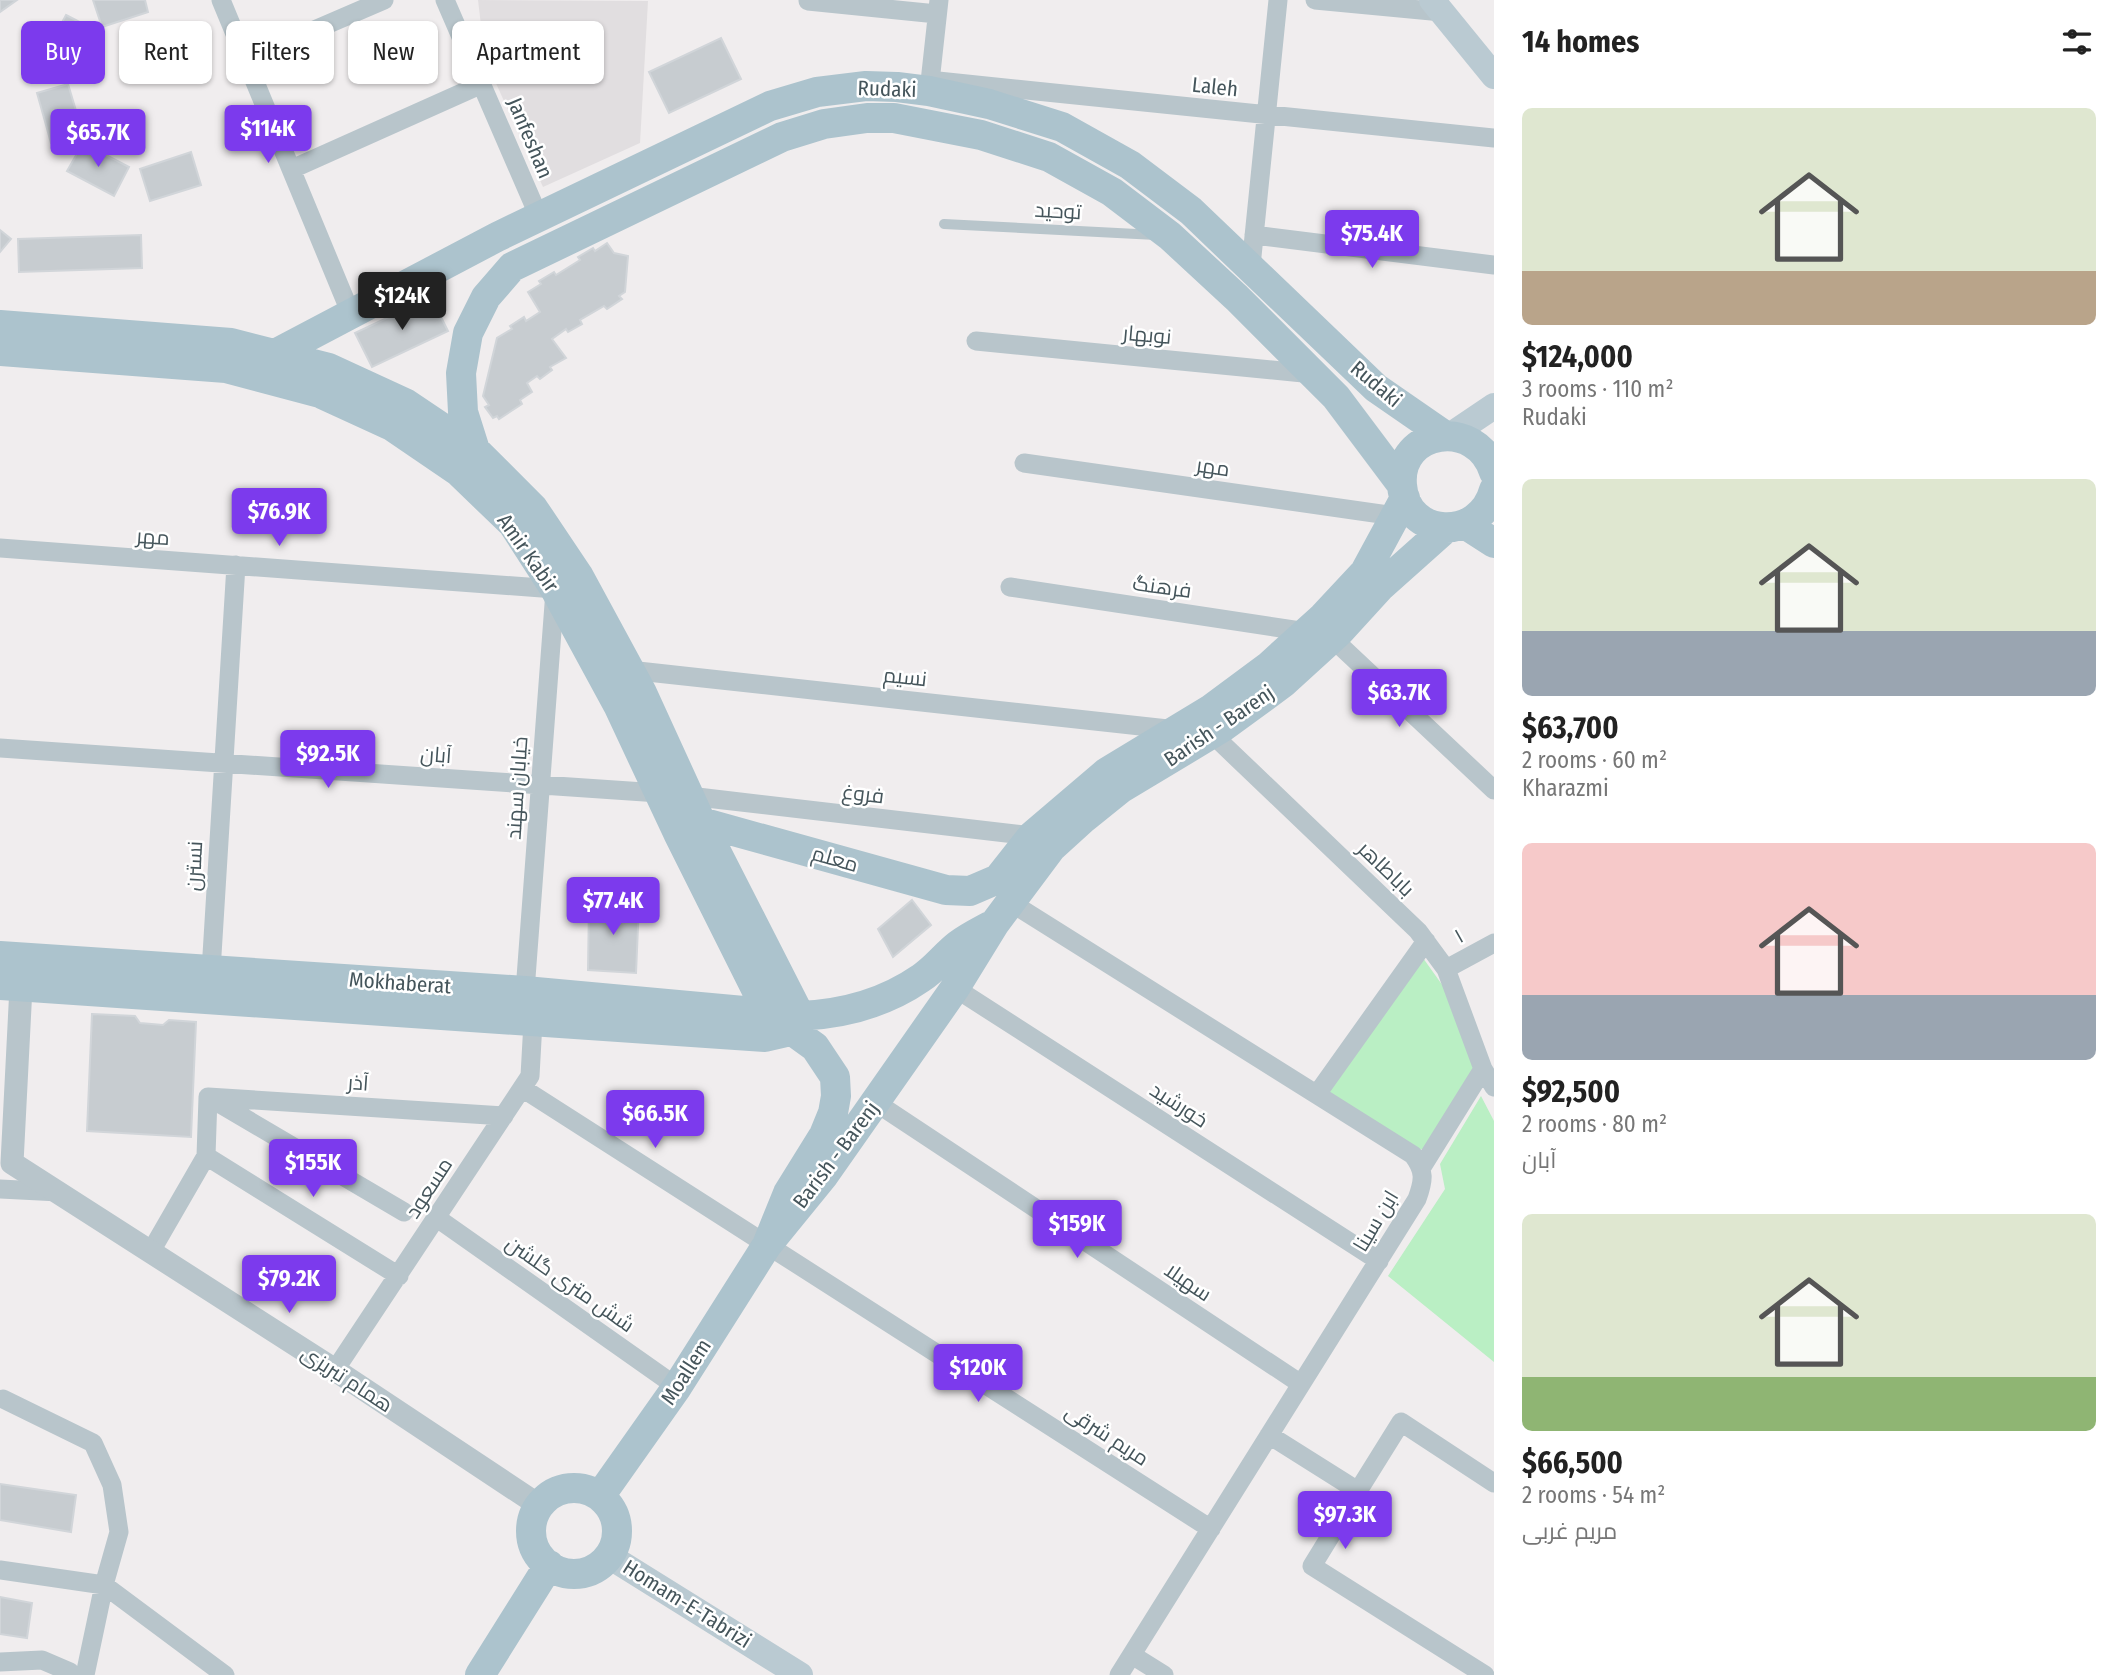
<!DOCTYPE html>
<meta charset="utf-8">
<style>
:root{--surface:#fff;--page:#f6f6f6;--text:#222;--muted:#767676;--accent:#7c3aed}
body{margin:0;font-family:"Fira Sans Condensed",Cairo,sans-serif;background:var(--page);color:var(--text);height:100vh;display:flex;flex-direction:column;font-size:26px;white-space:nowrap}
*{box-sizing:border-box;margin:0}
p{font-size:23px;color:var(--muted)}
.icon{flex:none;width:38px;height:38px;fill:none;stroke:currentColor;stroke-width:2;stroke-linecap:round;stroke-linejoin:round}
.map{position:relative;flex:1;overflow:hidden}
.side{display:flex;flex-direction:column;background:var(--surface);width:630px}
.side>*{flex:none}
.banner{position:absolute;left:21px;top:21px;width:665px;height:63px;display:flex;gap:14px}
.price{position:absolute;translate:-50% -60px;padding:0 16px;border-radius:7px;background:var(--accent);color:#fff;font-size:23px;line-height:46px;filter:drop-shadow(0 2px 4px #0008)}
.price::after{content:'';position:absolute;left:50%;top:42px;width:21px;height:16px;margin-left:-10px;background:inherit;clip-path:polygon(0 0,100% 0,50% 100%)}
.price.current{background:#222;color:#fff}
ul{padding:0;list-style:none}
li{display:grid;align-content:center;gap:14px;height:371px;padding:0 28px}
li span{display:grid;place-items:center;height:217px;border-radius:10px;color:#555}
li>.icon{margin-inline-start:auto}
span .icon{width:126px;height:126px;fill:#fffc;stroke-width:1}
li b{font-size:30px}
h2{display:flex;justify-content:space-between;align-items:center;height:84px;padding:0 28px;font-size:30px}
.chip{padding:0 24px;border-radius:10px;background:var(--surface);box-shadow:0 2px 5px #0004;font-size:24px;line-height:63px}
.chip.current{background:var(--accent);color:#fff}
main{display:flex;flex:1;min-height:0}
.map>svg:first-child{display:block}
.education{fill:#e1dee0}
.green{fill:#baefc4}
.building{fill:#c7ccd0;stroke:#d1d5d9;stroke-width:2}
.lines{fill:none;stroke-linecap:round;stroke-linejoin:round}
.service{stroke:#b8c5cb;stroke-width:10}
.minor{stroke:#b8c5cb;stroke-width:19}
.tertiary{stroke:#b8c5cb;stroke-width:23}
.secondary{stroke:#bacad2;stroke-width:26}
.primary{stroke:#acc3cd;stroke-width:30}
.labels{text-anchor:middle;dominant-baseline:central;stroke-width:5;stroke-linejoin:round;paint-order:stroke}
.street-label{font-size:21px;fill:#45555b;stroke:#fff}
</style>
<main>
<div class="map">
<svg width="1494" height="1675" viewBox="0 0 1494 1675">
<rect width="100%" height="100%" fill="#f0edee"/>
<path class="education" d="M 478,0 L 648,1 L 640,143 L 543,187 L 485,59 Z"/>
<path class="green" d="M 1423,958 L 1443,986 L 1476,1070 L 1425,1149 L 1417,1150 L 1326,1093 Z
M 1481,1096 L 1494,1121 L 1494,1362 L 1388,1276 L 1445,1189 L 1440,1164 Z"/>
<path class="building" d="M 0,0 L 17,0 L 0,12 Z
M 93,0 L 145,0 L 148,12 L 102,27 Z
M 66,15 L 95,30 L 71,75 L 42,59 Z
M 721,38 L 741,79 L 669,113 L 649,72 Z
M 68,84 L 83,134 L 51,143 L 37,93 Z
M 83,143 L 129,167 L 114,196 L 67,171 Z
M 191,152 L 201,185 L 150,201 L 140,169 Z
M 0,230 L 11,239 L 0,252 Z
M 141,235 L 142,268 L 19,272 L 18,239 Z
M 607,243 L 614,253 L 628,256 L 625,292 L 619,296 L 622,299 L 607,309 L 604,306 L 580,320 L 582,324 L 568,332 L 566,329 L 552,339 L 566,358 L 550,367 L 552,370 L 540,379 L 537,376 L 527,383 L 532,392 L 520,400 L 522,404 L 499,419 L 497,416 L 493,418 L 485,407 L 489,405 L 483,396 L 497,338 L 512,329 L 510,326 L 524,317 L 526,321 L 540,312 L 528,292 L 541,284 L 539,281 L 554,272 L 556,275 L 580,260 L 578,257 L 593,248 L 595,251 Z
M 431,297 L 448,331 L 372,367 L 355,333 Z
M 912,900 L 931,925 L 893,957 L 878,929 Z
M 589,903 L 639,904 L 636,973 L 588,970 Z
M 92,1014 L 135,1016 L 140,1023 L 163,1025 L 169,1020 L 196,1022 L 191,1137 L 87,1131 Z
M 0,1484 L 76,1495 L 71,1532 L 0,1520 Z
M 0,1597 L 32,1603 L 27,1638 L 0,1634 Z"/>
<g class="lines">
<path class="service" d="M 944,224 L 1156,235"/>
<path class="minor" d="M 221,0 L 351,314
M 445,0 L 539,217
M 1315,0 L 1442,12
M 808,1 L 937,14
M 247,59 L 384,0
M 938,81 L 1494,138
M 929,91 L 939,0
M 292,169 L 482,84
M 1254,235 L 1494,265
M 1251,266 L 1278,0
M 976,341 L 1313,374
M 1024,463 L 1395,516
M 0,548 L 555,589
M 1010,587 L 1307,632
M 1332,638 L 1494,790
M 629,670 L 1177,730
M 1212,734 L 1418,931 L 1446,969 L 1483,1069 L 1422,1167
M 0,748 L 659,793
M 689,796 L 1032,836
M 1010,902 L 1413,1155 C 1425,1171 1424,1180 1417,1199 L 1119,1675
M 1446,969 L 1494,943
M 211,971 L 236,565
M 955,988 L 1379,1261
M 525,991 L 555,591
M 1483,1069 L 1494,1087
M 522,1088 L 1211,1529
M 1317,1094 L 1426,941
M 208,1097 L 504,1116
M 212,1099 L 404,1212
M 875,1102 L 1301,1384
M 206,1156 L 399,1276
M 0,1189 L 59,1192
M 437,1218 L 677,1387
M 150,1253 L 206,1156 L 208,1097
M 335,1370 L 530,1076 L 533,1022
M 3,1399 L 93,1443 L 112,1485 L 119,1532 L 104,1585 L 85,1675
M 1269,1435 L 1358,1491 L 1312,1566 L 1485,1675
M 1358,1491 L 1401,1422 L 1494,1483
M 0,1570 L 104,1585 L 225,1675
M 1132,1655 L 1164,1675
M 0,1662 L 42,1660 L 70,1672 L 72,1675"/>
<path class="tertiary" d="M 21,987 L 12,1163 L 335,1370 L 540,1506"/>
<path class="secondary" d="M 1432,0 L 1494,76
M 1451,435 L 1494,406
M 609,1556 L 800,1675"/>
<path class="primary" d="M 0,325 L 231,343 L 329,368 L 405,403 L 475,450 L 533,508 L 578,575 L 642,693 L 701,822 L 800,1016
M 0,351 L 226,368 L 320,393 L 392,426 L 458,471 L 513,524 L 555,589 L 618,705 L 678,833 L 768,1013 L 815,1047 L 835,1077 L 836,1096 L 833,1113 L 824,1135 L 788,1193 L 767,1245
M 275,354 L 497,237 L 770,106 L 817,92 L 866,86 L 897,87 L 929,91 L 989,104 L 1062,127 L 1130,165 L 1191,211 L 1376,388 L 1444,435
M 475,450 L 463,412 L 461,373 L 468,333 L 486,297 L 512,267 L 782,137 L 824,124 L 867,118 L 894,118 L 981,135 L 1049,157 L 1112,192 L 1170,236 L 1237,298 L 1336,397 L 1402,485
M 1494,472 C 1477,417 1397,429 1402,485 C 1406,539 1480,542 1494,490
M 1466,525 L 1494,543
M 701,822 L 946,890 L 970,891 L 998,879 L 1032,836 L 1107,772 L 1211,709 L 1269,666 L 1323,617 L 1365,572 L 1405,498
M 0,956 L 525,991 L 800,1016 C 844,1014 885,1003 921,978 C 935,969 945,955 958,945 C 967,938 979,932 990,926
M 0,985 L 765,1037 L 791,1031
M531 1531a43 43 0 1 1 86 0a43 43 0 1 1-86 0Z
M 600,1496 L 677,1387 L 767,1245 L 824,1175 L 955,988 L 995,923 L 1051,848 L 1084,818 L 1120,789 L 1223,727 L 1283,683 L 1339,632 L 1381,586 L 1446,528
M 480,1675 L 549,1565"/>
</g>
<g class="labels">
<g class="street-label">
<text transform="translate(1215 87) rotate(6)">Laleh</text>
<text transform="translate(887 89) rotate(2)">Rudaki</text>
<text transform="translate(530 138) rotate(67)">Janfeshan</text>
<text transform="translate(1058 211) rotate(3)">توحید</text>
<text transform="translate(1147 335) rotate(5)">نوبهار</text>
<text transform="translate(1376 384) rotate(40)">Rudaki</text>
<text transform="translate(1213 467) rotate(8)">مهر</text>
<text transform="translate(153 537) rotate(4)">مهر</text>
<text transform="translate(528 553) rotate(55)">Amir Kabir</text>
<text transform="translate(1162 587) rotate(8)">فرهنگ</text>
<text transform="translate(905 677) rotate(6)">نسیم</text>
<text transform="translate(1219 726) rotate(-34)">Barish - Barenj</text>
<text transform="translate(436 755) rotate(4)">آبان</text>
<text transform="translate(517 788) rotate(-86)">خیابان سهند</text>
<text transform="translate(863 794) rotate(7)">فروغ</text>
<text transform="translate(835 859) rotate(16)">معلم</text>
<text transform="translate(194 866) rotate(-87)">نسترن</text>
<text transform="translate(1386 869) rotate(44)">باباطاهر</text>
<text transform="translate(1459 936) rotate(-29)">۱</text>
<text transform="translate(400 983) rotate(4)">Mokhaberat</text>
<text transform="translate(358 1083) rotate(4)">آذر</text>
<text transform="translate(1179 1105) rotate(33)">خورشید</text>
<text transform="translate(836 1155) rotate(-53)">Barish - Barenj</text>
<text transform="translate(429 1188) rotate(-57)">مسعود</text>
<text transform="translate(1376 1221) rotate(-59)">ابن سینا</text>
<text transform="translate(1188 1282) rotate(34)">سهیلا</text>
<text transform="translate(570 1284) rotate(35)">شش متری گلشن</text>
<text transform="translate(686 1372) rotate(-57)">Moallem</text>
<text transform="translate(347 1379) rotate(33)">همام تبریزی</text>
<text transform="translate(1107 1435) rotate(33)">مریم شرقی</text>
<text transform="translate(687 1604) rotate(32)">Homam-E-Tabrizi</text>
</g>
</g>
</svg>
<b class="price" style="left:268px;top:165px">$114K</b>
<b class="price" style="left:98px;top:169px">$65.7K</b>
<b class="price" style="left:1372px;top:270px">$75.4K</b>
<b class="price current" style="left:402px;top:332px">$124K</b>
<b class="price" style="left:279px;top:548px">$76.9K</b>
<b class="price" style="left:1399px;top:729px">$63.7K</b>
<b class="price" style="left:328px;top:790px">$92.5K</b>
<b class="price" style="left:613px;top:937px">$77.4K</b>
<b class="price" style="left:655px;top:1150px">$66.5K</b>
<b class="price" style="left:313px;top:1199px">$155K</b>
<b class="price" style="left:1077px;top:1260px">$159K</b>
<b class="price" style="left:289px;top:1315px">$79.2K</b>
<b class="price" style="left:978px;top:1404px">$120K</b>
<b class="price" style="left:1345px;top:1551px">$97.3K</b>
<div class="banner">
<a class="chip current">Buy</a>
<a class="chip">Rent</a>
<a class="chip">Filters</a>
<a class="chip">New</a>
<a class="chip">Apartment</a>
</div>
</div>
<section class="side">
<h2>14 homes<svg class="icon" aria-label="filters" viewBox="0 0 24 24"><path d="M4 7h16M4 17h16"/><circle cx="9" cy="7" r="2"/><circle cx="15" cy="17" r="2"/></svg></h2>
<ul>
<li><span style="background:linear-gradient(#dfe7d0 75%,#b9a48a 0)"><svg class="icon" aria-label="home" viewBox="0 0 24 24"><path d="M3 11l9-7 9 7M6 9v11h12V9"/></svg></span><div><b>$124,000</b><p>3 rooms · 110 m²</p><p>Rudaki</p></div></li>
<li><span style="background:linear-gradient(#dfe7d0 70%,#9aa5b1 0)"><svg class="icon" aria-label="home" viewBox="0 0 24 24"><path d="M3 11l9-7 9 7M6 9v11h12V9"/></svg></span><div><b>$63,700</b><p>2 rooms · 60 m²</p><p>Kharazmi</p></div></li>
<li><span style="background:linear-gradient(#f6c9c9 70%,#9aa5b1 0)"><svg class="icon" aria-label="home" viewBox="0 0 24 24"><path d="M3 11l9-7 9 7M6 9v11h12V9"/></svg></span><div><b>$92,500</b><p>2 rooms · 80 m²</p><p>آبان</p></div></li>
<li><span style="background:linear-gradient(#dfe7d0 75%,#8fb573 0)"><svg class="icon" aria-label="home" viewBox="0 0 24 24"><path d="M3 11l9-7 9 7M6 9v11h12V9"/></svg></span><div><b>$66,500</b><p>2 rooms · 54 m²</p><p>مریم غربی</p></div></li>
</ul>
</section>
</main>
